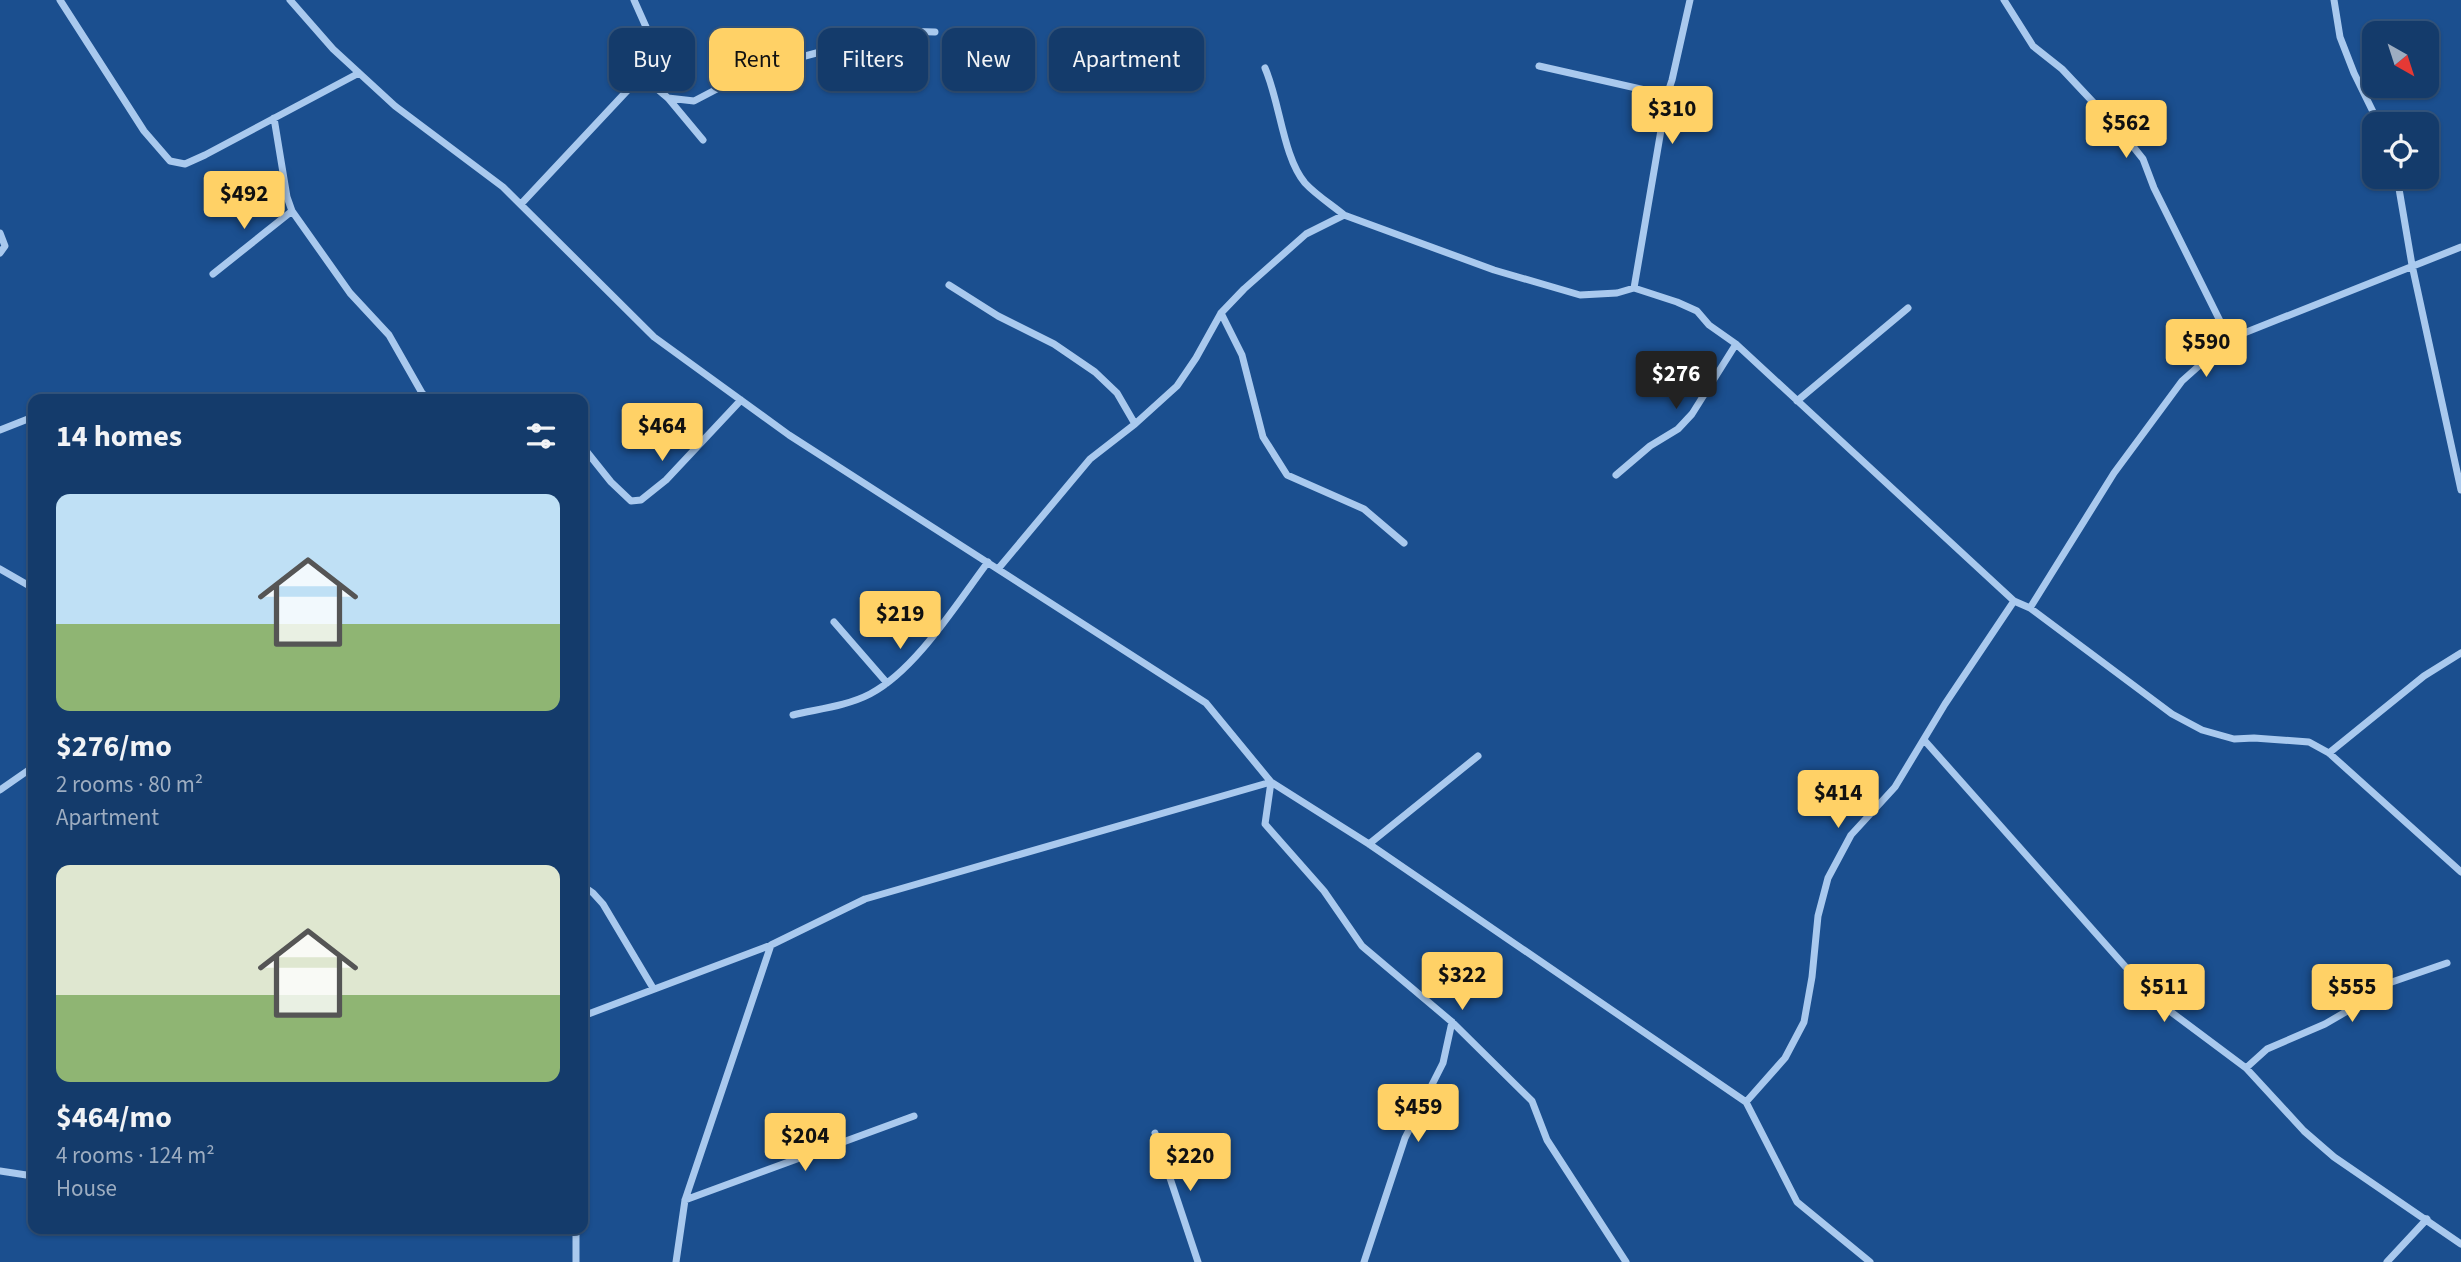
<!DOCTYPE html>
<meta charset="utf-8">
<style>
:root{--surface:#143b6b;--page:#214673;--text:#f1f3f6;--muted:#9dadc1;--line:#33557e;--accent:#ffd166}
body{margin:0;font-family:"Source Sans 3",sans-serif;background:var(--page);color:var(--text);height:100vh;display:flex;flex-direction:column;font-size:26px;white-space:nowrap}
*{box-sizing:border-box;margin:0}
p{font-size:23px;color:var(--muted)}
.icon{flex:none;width:38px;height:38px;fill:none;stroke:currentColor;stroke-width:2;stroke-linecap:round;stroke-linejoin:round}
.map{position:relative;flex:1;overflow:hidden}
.side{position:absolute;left:28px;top:394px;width:560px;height:840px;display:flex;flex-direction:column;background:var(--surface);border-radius:14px;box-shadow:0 2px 5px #0004,0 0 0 2px var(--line)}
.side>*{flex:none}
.guide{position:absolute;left:609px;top:28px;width:665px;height:63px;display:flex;gap:14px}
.needle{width:46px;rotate:141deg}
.tools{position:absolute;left:2362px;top:21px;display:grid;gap:14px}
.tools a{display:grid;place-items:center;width:77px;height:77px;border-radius:14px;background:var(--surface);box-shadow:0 2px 5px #0004,0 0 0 2px var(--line);font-size:35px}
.price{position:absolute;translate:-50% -60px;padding:0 16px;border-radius:7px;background:var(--accent);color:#111;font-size:23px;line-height:46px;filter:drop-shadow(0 2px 4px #0008)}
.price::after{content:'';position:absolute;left:50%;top:42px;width:21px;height:16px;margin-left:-10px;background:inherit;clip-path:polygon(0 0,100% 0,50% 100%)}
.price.active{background:#222;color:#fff}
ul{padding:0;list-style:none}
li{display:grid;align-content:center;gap:14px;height:371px;padding:0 28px}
li span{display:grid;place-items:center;height:217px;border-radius:14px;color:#555}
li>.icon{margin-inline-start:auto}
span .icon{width:126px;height:126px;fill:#fffc;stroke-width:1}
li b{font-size:30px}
h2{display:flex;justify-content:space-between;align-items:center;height:84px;padding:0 28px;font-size:30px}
.tag{padding:0 24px;border-radius:14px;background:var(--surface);box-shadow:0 2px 5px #0004,0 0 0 2px var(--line);font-size:24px;line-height:63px}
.tag.active{background:var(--accent);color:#111}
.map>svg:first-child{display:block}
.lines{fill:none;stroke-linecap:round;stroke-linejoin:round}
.minor{stroke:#a9c9ee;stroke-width:7}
</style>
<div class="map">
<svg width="2461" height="1262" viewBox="0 0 2461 1262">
<rect width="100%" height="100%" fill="#1b4f8f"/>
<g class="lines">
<path class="minor" d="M 60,0 L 144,131 L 170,161 L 185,164 L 205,155 L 359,73
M 290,0 L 333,49 L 395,106 L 503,187 L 654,337 L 789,435 L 1206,703 L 1271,782 L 1369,844 L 1746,1102 L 1797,1202 L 1870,1262
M 2004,0 L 2033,46 L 2062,69 L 2123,134 L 2143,159 L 2154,188 L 2229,339
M 2334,0 L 2340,37 L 2354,73 L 2379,124
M 1539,66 L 1667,95
M 1265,68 C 1280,102 1283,157 1305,183 C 1316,195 1332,205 1344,215
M 642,76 L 668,98 L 703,140
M 668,98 L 694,101 L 738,78 L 775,64 L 899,31 L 935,32
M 274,118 L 287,197 L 292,211 L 350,293 L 389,335 L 422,393 L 428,399
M 2397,177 L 2412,265 L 2461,490
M 521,204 L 655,61 L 655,47 L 634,0
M 0,233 L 5,246 L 0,253
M 213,274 L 292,211
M 949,285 L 998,316 L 1054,344 L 1095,372 L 1117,393 L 1135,424
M 1634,288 L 1667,95 L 1672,80 L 1690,0
M 1221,313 L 1242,355 L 1263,437 L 1287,475 L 1364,509 L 1404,543
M 1797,401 L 1908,308
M 0,430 L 33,417
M 583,447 L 611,482 L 631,501 L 641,500 L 666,480 L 741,400
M 1616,475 L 1650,446 L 1678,429 L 1692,414 L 1736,344
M 0,569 L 33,588
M 998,569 L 1090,459 L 1135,424 L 1177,386 L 1196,358 L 1221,313 L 1244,289 L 1306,234 L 1344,215 L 1494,270 L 1580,295 L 1617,293 L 1634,288 L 1677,302 L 1697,311 L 1709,325 L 1736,344 L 2014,601 L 2030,608 L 2172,714 L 2202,730 L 2234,739 L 2254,738 L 2309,742 L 2329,753 L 2461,872
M 2030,608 L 2114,473 L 2182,381 L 2229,339 L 2461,247
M 834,622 L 887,683
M 793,715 C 818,709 847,706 870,694 C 916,670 957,603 988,562
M 1925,741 L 2155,1000 L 2246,1068 L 2304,1131 L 2334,1157 L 2461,1244
M 2329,753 L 2424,676 L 2461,653
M 0,790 L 33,767
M 1369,844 L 1478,756
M 583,886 L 593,893 L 603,904 L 653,988
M 583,1016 L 771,945 L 865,899 L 1271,782 L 1265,824 L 1324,891 L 1362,946 L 1452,1022 L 1532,1101 L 1547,1140 L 1626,1262
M 2246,1068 L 2267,1049 L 2325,1024 L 2361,1003 L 2389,983 L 2447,963
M 1746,1102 L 1785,1058 L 1804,1022 L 1812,977 L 1818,916 L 1828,878 L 1851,835 L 1895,787 L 1945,704 L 2014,601
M 1155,1133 L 1198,1262
M 0,1171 L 33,1176
M 685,1200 L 914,1116
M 576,1228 L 576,1262
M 676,1262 L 685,1200 L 771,945
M 1364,1262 L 1405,1138 L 1443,1063 L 1452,1022
M 2387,1262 L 2427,1219"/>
</g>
</svg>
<div class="tools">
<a><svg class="needle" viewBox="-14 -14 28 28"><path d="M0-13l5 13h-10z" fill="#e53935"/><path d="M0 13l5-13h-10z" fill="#9dadc1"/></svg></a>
<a><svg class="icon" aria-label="locate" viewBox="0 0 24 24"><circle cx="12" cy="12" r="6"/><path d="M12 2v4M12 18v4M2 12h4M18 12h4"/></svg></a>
</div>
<b class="price" style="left:1672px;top:146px">$310</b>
<b class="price" style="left:2126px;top:160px">$562</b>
<b class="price" style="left:244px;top:231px">$492</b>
<b class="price" style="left:2206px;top:379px">$590</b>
<b class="price active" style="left:1676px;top:411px">$276</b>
<b class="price" style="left:662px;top:463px">$464</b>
<b class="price" style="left:900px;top:651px">$219</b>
<b class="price" style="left:1838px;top:830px">$414</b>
<b class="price" style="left:1462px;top:1012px">$322</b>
<b class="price" style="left:2164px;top:1024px">$511</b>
<b class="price" style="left:2352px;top:1024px">$555</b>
<b class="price" style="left:1418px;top:1144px">$459</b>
<b class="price" style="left:805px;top:1173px">$204</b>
<b class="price" style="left:1190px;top:1193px">$220</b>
<div class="guide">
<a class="tag">Buy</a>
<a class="tag active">Rent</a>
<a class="tag">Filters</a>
<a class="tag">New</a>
<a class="tag">Apartment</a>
</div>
<section class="side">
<h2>14 homes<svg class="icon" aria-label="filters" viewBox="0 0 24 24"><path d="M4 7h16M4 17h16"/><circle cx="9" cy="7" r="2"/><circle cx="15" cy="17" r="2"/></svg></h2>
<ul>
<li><span style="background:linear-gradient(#bfe0f5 60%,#8fb573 0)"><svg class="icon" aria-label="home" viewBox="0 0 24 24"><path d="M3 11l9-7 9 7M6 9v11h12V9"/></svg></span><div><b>$276/mo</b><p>2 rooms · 80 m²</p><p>Apartment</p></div></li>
<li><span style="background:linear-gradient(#dfe7d0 60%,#8fb573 0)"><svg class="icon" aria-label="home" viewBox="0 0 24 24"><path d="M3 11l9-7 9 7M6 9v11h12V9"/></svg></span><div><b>$464/mo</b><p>4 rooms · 124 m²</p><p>House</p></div></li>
</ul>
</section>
</div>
